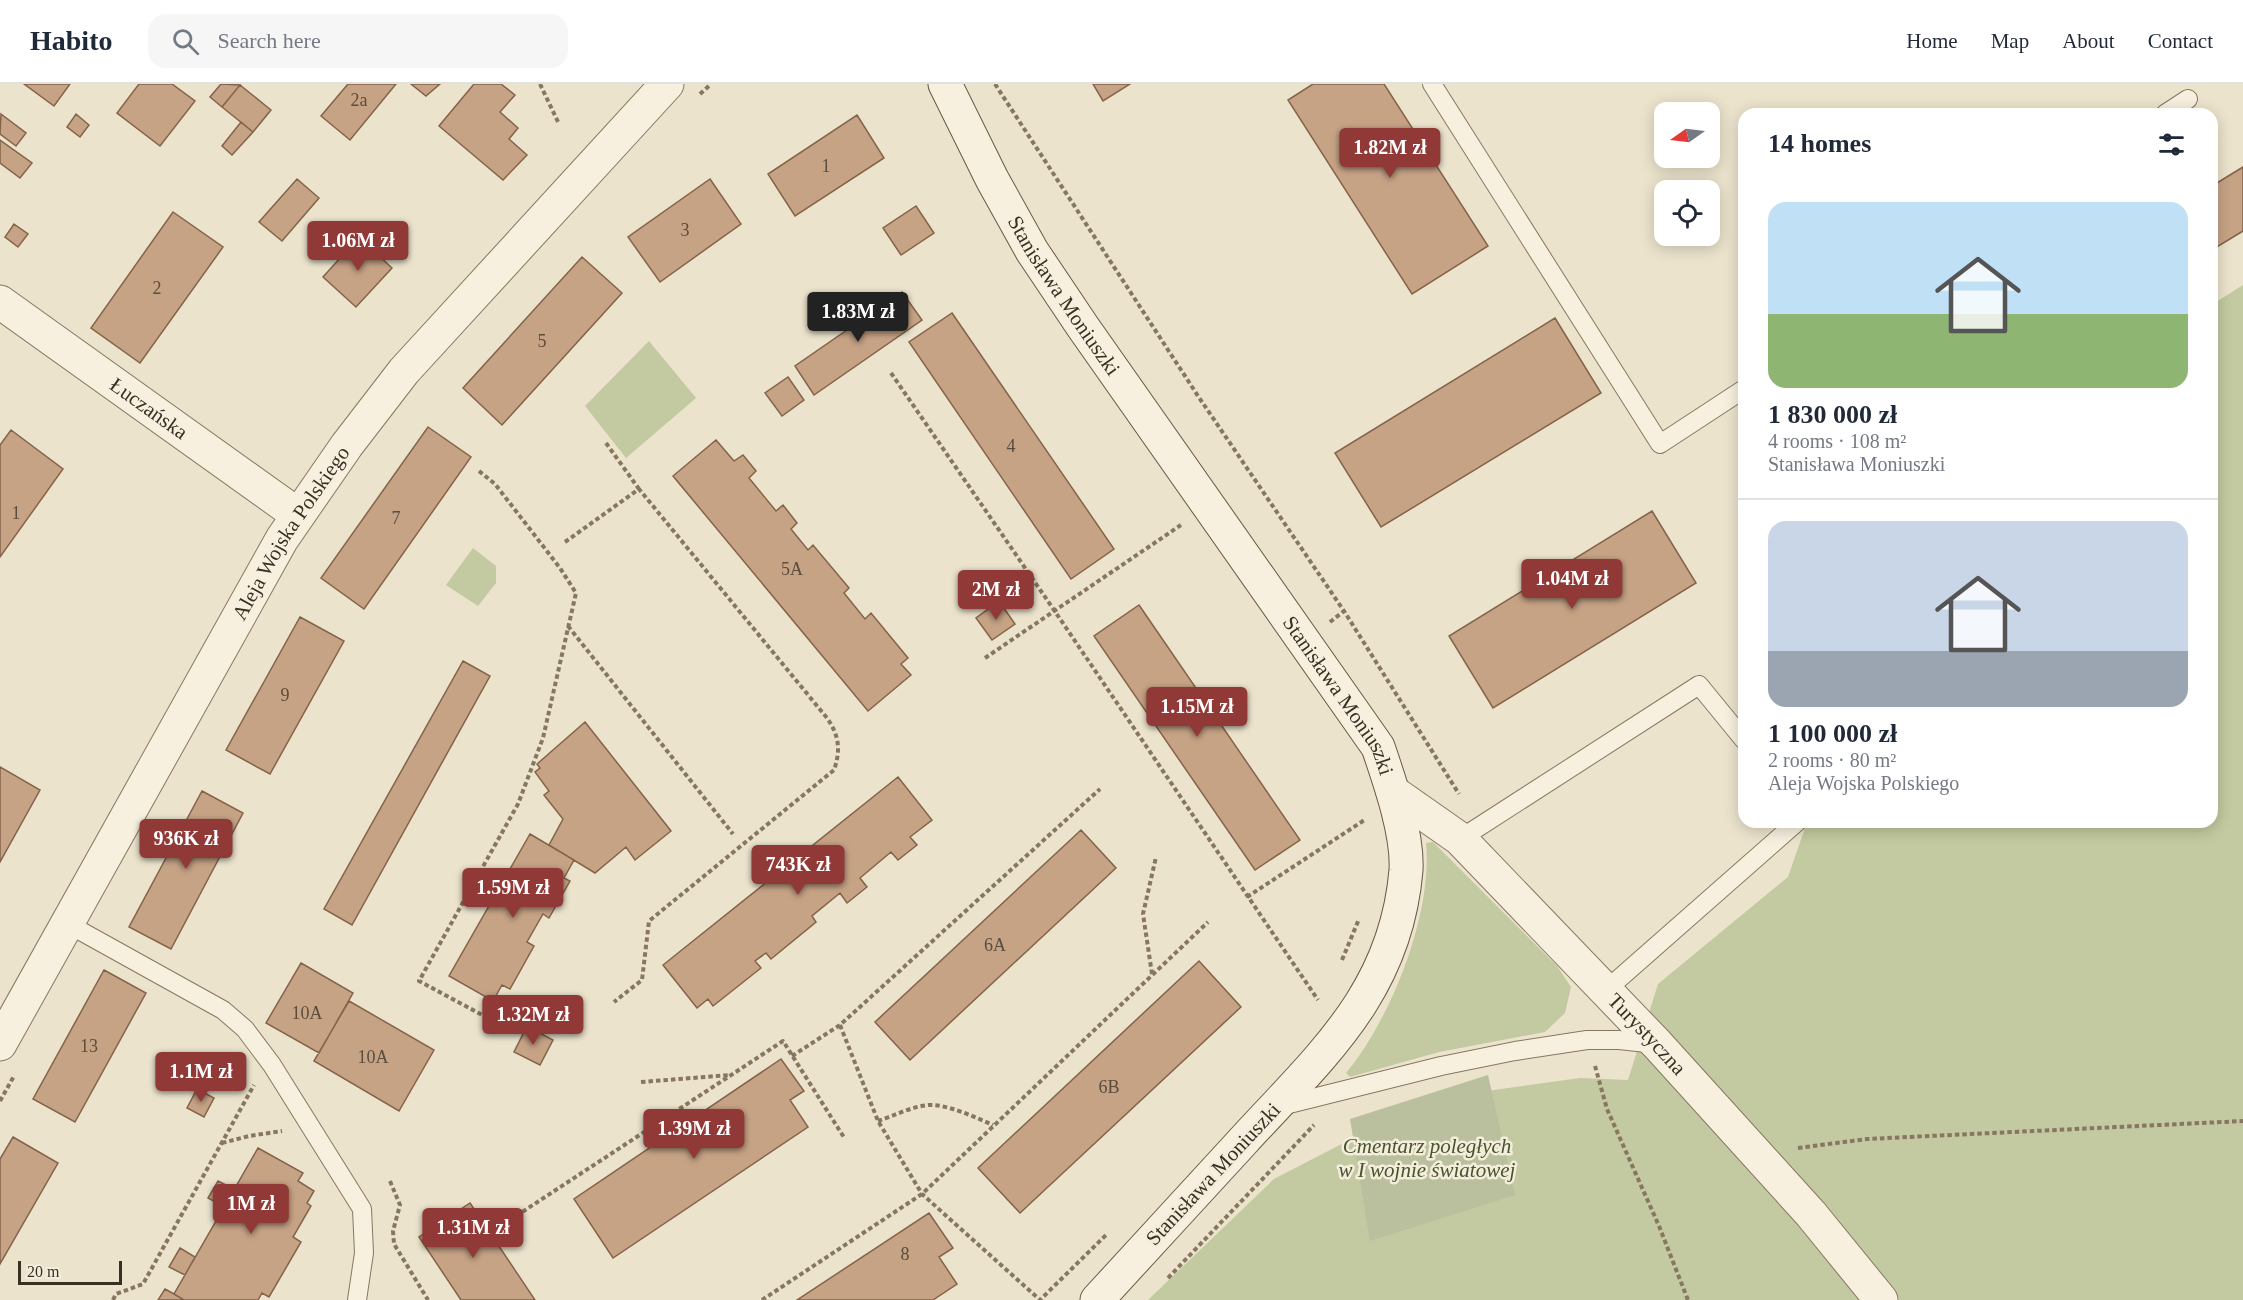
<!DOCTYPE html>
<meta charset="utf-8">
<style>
:root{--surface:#fff;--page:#f6f6f7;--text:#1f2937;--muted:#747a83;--line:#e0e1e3;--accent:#913936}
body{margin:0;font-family:"Times New Roman",serif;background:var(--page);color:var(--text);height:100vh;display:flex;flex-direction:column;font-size:22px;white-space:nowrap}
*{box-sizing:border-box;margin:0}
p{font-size:20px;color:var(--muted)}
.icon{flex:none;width:33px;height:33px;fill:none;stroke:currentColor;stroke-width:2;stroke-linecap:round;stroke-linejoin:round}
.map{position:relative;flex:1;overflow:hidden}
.panel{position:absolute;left:1738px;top:24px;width:480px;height:720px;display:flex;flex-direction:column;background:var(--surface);border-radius:18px;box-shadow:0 3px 15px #0003}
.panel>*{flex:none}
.needle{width:39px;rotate:256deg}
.buttons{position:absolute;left:1654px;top:18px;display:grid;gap:12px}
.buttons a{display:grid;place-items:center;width:66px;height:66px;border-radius:12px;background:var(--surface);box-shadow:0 3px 15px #0003;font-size:30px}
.scale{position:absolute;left:18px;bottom:15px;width:104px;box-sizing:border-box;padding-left:6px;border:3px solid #392f23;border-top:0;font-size:16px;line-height:21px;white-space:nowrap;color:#392f23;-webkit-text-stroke:4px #f3eddb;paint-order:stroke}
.price{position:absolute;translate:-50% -51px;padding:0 14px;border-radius:6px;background:var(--accent);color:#fff;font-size:20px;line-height:39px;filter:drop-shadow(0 2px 3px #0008)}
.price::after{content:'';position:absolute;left:50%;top:36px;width:18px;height:14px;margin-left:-9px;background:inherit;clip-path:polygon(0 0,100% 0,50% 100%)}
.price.active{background:#222;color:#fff}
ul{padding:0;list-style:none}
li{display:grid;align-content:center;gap:12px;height:318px;padding:0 30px}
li+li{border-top:2px solid var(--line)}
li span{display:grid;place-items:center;height:186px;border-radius:18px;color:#555}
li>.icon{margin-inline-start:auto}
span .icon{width:108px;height:108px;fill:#fffc;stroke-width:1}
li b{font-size:26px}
h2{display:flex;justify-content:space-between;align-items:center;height:72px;padding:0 30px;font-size:26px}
header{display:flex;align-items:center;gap:36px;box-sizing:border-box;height:84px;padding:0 30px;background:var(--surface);border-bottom:2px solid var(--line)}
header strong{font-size:28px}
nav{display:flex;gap:33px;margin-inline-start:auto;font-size:21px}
.search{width:420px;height:54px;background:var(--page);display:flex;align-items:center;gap:15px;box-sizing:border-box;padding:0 21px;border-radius:18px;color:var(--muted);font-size:22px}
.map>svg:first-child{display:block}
.green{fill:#c3c9a0}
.cemetery{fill:#babf9e}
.building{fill:#c6a385;stroke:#846349;stroke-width:1.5}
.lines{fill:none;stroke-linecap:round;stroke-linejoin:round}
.lane-casing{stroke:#877761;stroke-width:20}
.street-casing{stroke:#877761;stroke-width:35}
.secondary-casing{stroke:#695844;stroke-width:35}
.path{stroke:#877761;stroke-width:4;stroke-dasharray:4.5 3;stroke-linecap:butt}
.lane{stroke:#f7f0df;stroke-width:18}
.street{stroke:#f7f0df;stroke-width:33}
.secondary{stroke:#f7f0df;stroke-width:33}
.labels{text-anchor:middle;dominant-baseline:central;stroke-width:5;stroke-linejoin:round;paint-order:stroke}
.number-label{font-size:18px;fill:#5c4c3c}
.street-label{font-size:21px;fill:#392f23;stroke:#f3eddb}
.park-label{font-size:21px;font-style:italic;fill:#48542b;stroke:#f3eddb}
</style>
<header>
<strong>Habito</strong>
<div class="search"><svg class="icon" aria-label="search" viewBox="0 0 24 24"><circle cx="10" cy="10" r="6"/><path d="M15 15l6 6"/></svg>Search here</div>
<nav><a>Home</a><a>Map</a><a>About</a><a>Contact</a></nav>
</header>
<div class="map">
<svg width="2243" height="1216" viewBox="0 0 2243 1216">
<rect width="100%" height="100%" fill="#ebe3cc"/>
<path class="green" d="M 2243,201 L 2243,1216 L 1148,1216 L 1274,1095 L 1361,1050 L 1459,1011 L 1580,994 L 1628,996 L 1658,900 L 1788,793 L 1807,738 L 2212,738 L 2213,220 Z
M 649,257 L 696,314 L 626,374 L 585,322 Z
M 473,464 L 496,482 L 496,499 L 478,522 L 446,501 Z
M 1433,758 L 1557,882 L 1571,903 L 1565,929 L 1545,948 L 1439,968 L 1350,993 L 1346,989 C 1391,935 1433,830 1426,759 Z"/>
<path class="cemetery" d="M 1488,991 L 1515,1111 L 1370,1157 L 1350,1035 Z"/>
<path class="building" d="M 24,0 L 70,0 L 54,22 Z
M 139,0 L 172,0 L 195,17 L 160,62 L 117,29 Z
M 221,0 L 240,1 L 222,23 L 210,13 Z
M 348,0 L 396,0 L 350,56 L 321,32 Z
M 411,0 L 440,0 L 426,12 Z
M 474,0 L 501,0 L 515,11 L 500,28 L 518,44 L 509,55 L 527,71 L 503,96 L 439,42 Z
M 1093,0 L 1130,0 L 1103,17 Z
M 1313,0 L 1384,0 L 1488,162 L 1412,210 L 1288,16 Z
M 240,1 L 271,26 L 253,48 L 222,23 Z
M 1,30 L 26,49 L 16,62 L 0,50 Z
M 76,30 L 89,41 L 80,53 L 67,43 Z
M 857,31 L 884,74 L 795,132 L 768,90 Z
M 241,38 L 253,48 L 232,71 L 222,62 Z
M 0,56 L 32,79 L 20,94 L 0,79 Z
M 2243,83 L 2243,147 L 2212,166 L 2212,102 Z
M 297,95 L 319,114 L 282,157 L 259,138 Z
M 710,95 L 741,140 L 660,198 L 628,153 Z
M 916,122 L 934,149 L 901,171 L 883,144 Z
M 173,128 L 223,163 L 140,279 L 91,244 Z
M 14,140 L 28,150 L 18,163 L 5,153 Z
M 359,153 L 392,184 L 356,223 L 323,193 Z
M 582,173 L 622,209 L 502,341 L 463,304 Z
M 902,208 L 922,236 L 814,311 L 795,282 Z
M 952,229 L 1114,465 L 1071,495 L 909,258 Z
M 1555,234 L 1601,309 L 1381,443 L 1335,369 Z
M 788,293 L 804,316 L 782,332 L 765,309 Z
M 428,343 L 471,373 L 364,525 L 321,494 Z
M 11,346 L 63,385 L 0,473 L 0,361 Z
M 716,356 L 734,377 L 743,371 L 756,387 L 749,394 L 776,427 L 783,421 L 797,439 L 791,445 L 808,466 L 813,461 L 849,504 L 844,509 L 865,535 L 871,529 L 908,574 L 901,580 L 911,591 L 868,627 L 673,392 Z
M 1652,427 L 1696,499 L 1493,624 L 1449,552 Z
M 999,517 L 1015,540 L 992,556 L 976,534 Z
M 1139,521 L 1300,756 L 1255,786 L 1094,552 Z
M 300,533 L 344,557 L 270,690 L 226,666 Z
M 463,577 L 490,592 L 352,841 L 324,825 Z
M 585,638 L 671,747 L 635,776 L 626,763 L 595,789 L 549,761 L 563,735 L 544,711 L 549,707 L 535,688 L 540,684 L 537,680 Z
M 0,683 L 40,706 L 0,778 Z
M 898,693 L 932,736 L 910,753 L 917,761 L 898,776 L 891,768 L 860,794 L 867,803 L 847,819 L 840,809 L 812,832 L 816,838 L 771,875 L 766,869 L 755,877 L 761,884 L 713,922 L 708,915 L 697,924 L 663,881 Z
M 202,707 L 243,729 L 171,865 L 129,843 Z
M 1081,746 L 1116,784 L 910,976 L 875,938 Z
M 530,750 L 574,776 L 564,794 L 570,797 L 549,834 L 543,830 L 527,858 L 534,862 L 510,905 L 502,901 L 493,917 L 449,892 Z
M 1199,877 L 1241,923 L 1020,1129 L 978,1084 Z
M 301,879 L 353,909 L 319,969 L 266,939 Z
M 104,886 L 146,909 L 75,1038 L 33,1015 Z
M 349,917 L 434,966 L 399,1027 L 314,977 Z
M 527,942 L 553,956 L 540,981 L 514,968 Z
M 781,975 L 804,1007 L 790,1016 L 808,1043 L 613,1174 L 574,1115 Z
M 197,1005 L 214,1014 L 204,1033 L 187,1024 Z
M 13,1053 L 58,1079 L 0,1180 L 0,1075 Z
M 258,1064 L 303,1089 L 298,1097 L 314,1107 L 307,1119 L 311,1122 L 293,1153 L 301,1158 L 269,1213 L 262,1209 L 258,1216 L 184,1216 L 174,1210 Z
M 218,1097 L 234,1105 L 224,1123 L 208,1114 Z
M 470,1119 L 535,1216 L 461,1216 L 419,1153 Z
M 929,1129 L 953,1164 L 939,1173 L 957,1200 L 933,1216 L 797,1216 Z
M 180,1164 L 195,1173 L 185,1191 L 169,1183 Z
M 165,1205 L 174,1210 L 184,1216 L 158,1216 Z"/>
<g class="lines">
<g class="lane-casing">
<path id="lane" d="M 1432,0 L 1660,360 L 1744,305
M 2165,30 L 2188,15
M 1460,755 L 1699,601 L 1744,656
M 68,840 L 223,926 L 245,945 L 272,981 L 362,1125 L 364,1169 L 357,1216
M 1605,907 L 1797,738
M 1281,1022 L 1441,982 L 1515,967 L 1587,956 L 1619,956 L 1656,960"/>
</g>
<g class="street-casing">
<g id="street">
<path id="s1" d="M 0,218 L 298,431"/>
<path id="s2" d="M 1393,708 L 1460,755 L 1657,960 L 1811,1130 L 1881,1216"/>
<path id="s3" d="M 0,960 L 282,455 L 347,361 L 404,287 L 667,0"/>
</g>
</g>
<g class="secondary-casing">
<g id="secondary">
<path id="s4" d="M 945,0 L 992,95 L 1032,167 L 1083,243 L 1378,663 C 1390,698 1408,750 1406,786 C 1396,908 1321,972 1244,1056 C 1195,1109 1146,1163 1097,1216"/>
</g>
</g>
<path class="path" d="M 540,0 L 559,40
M 995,0 L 1198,312 L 1344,527 L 1459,710
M 700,10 L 711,0
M 891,289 L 1054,526 L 1318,916
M 606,359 L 639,405
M 479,387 L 495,400 L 560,484 L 576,509 L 543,654 L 518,720 L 419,897 L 499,940
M 565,458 L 639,405 L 827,634 C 839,651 841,666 834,686 L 649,837 L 642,896 L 614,918
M 1330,538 L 1344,527
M 568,542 L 733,750
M 985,574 L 1181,441
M 1247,813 L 1366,735
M 1342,876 L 1359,835
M 1152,890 L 1143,830 L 1156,773
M 840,941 L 878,1037 L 922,1110 L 1040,1216 L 1108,1149
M 792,972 L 840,941 L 1100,705
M 1595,982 L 1607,1025 L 1659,1142 L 1688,1216
M 641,998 L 730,991
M 0,1017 L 14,992
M 878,1037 C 894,1032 916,1020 934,1021 C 953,1023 975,1033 993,1041
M 222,1059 L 249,1052 L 282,1047
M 1798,1064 L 1867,1055 L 2243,1037
M 390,1097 L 400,1121 L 393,1147 L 394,1160 L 428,1216
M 510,1136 L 783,957 L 845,1055
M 1168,1194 L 1314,1041
M 113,1216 L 116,1210 L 143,1200 L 254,1001
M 762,1216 L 922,1110 L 1208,838"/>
<use href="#lane" class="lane"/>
<use href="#street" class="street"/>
<use href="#secondary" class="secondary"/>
</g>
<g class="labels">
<g class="number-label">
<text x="359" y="16">2a</text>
<text x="826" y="82">1</text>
<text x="685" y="146">3</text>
<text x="157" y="204">2</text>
<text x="542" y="257">5</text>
<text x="1011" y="362">4</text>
<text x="16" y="429">1</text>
<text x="396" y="434">7</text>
<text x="792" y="485">5A</text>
<text x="285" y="611">9</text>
<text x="995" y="861">6A</text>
<text x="307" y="929">10A</text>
<text x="89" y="962">13</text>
<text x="373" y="973">10A</text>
<text x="1109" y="1003">6B</text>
<text x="905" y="1170">8</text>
</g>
<g class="street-label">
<text stroke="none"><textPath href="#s4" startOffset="243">Stanisława Moniuszki</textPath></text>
<text stroke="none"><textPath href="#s1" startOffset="183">Łuczańska</textPath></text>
<text stroke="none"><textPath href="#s3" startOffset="588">Aleja Wojska Polskiego</textPath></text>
<text stroke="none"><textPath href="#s4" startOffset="729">Stanisława Moniuszki</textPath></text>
<text stroke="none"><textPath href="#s2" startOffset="352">Turystyczna</textPath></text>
<text transform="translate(1213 1090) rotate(-47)">Stanisława Moniuszki</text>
</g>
<g class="park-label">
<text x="1427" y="1062">Cmentarz poległych<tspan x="1427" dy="24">w I wojnie światowej</tspan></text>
</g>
</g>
</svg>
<div class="buttons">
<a><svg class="needle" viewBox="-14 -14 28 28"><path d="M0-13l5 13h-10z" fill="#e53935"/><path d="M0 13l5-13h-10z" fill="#747a83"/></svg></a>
<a><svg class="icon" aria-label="locate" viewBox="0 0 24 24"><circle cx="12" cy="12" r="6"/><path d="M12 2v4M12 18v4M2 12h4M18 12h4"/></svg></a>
</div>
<div class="scale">20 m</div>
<b class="price" style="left:1390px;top:95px">1.82M zł</b>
<b class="price" style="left:358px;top:188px">1.06M zł</b>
<b class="price active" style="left:858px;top:259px">1.83M zł</b>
<b class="price" style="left:1572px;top:526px">1.04M zł</b>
<b class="price" style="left:996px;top:537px">2M zł</b>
<b class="price" style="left:1197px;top:654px">1.15M zł</b>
<b class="price" style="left:186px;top:786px">936K zł</b>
<b class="price" style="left:798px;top:812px">743K zł</b>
<b class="price" style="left:513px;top:835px">1.59M zł</b>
<b class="price" style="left:533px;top:962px">1.32M zł</b>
<b class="price" style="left:201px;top:1019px">1.1M zł</b>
<b class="price" style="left:694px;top:1076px">1.39M zł</b>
<b class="price" style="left:251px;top:1151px">1M zł</b>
<b class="price" style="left:473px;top:1175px">1.31M zł</b>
<section class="panel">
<h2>14 homes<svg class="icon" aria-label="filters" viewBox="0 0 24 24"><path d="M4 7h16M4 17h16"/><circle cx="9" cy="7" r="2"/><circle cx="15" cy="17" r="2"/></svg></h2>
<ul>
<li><span style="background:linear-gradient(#bfe0f5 60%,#8fb573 0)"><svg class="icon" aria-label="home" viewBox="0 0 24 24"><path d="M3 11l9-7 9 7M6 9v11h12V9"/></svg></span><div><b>1 830 000 zł</b><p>4 rooms · 108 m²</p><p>Stanisława Moniuszki</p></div></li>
<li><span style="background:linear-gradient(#c9d6e8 70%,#9aa5b1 0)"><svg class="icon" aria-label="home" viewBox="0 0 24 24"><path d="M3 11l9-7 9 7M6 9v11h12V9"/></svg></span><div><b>1 100 000 zł</b><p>2 rooms · 80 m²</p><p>Aleja Wojska Polskiego</p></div></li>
</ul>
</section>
</div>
